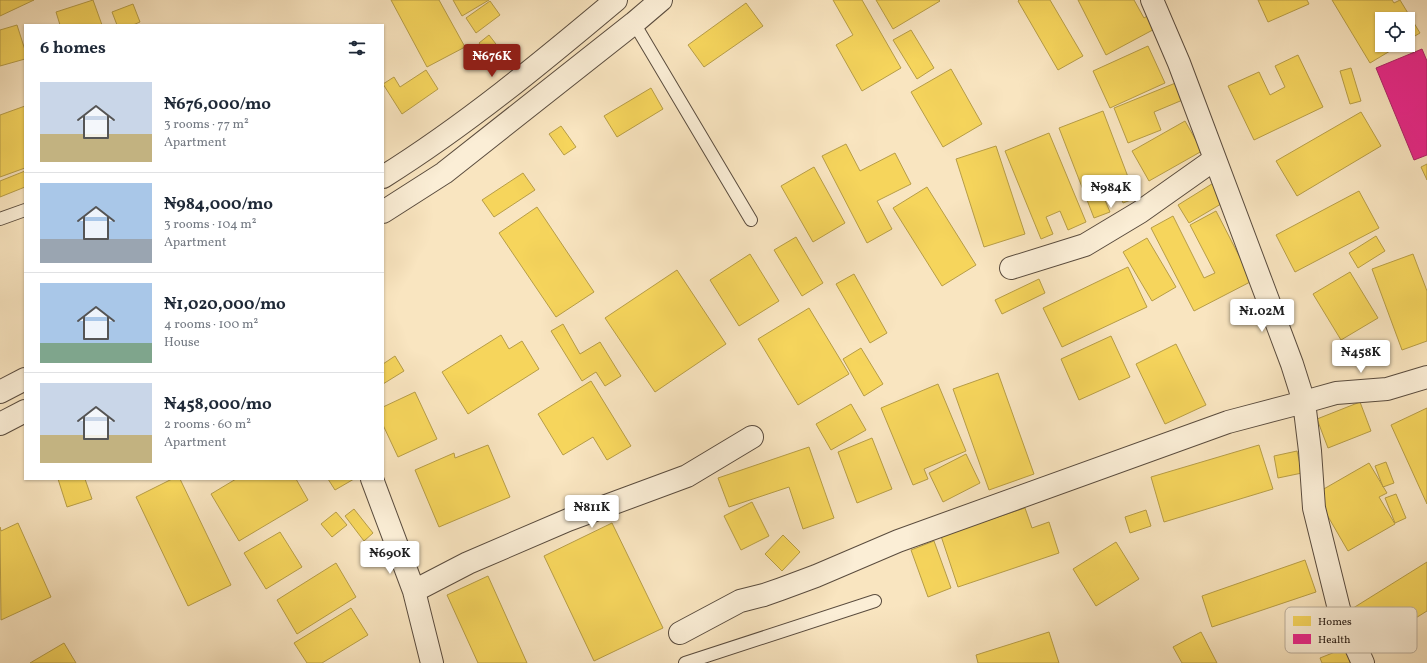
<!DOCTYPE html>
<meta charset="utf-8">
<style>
:root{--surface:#fff;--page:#f2f2f3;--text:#1f2937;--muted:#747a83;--line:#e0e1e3;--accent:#8f2418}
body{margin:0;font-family:Vollkorn,serif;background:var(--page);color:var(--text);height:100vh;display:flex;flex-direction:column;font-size:15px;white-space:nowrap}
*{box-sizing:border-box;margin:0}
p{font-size:13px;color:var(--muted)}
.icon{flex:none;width:22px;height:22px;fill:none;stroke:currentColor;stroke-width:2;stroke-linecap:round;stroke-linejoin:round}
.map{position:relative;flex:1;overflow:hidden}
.panel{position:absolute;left:24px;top:24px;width:360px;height:456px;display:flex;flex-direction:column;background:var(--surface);border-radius:0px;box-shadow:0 1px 3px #0004}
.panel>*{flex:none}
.tools{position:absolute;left:1375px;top:12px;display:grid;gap:8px}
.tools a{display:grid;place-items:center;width:40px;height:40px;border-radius:0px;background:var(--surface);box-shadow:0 1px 3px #0004;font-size:20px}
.price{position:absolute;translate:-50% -34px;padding:0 9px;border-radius:4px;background:#fff;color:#222;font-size:13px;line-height:26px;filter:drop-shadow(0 1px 2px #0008)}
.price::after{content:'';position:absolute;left:50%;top:24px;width:12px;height:9px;margin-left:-6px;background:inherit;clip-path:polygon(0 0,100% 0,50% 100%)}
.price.current{background:var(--accent);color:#fff}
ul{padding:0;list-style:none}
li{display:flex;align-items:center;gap:12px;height:100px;padding:0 16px}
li+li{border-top:1px solid var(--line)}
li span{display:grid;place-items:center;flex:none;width:112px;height:80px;border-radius:0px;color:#555}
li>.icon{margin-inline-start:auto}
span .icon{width:48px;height:48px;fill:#fffc;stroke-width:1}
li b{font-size:17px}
h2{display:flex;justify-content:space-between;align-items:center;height:48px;padding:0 16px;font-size:17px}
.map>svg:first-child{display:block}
.homes{fill:#f6d55c;stroke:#b79d46}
.health{fill:#e7298a;stroke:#ad2466}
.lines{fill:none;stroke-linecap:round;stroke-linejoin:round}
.service-casing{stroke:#5a4c3e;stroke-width:14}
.minor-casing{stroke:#5a4c3e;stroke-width:24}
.tertiary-casing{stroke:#5a4c3e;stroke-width:24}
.service{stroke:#fbeed6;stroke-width:12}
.minor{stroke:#fbeed6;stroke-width:22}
.tertiary{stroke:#fbeed6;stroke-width:22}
.key{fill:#fbeed6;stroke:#bbae9b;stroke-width:1}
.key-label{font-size:11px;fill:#251912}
</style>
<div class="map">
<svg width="1427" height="663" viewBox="0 0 1427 663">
<rect width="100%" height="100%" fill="#f9e5c0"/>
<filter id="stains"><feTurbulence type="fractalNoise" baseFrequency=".005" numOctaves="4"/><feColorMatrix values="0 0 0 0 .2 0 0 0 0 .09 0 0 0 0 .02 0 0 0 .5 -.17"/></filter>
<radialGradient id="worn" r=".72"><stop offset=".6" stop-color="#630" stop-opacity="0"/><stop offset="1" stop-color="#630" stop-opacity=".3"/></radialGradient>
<path class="homes" d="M 0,0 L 34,0 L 0,16 Z
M 93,0 L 102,25 L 60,25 L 56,12 Z
M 391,0 L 439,0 L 465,47 L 427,67 Z
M 453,0 L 489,0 L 462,16 Z
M 833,0 L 862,0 L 901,68 L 862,91 L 836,45 L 853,35 Z
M 876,0 L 939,0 L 940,1 L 893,29 Z
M 1019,0 L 1050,0 L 1083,56 L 1058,70 L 1018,1 Z
M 1078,0 L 1134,0 L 1144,18 L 1155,11 L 1162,25 L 1106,55 Z
M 1258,0 L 1307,0 L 1309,4 L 1268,22 Z
M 1332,0 L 1392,0 L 1394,3 L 1400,0 L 1420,33 L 1408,40 L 1408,19 L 1382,19 L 1382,45 L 1400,45 L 1370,63 Z
M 490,1 L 500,15 L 476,33 L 466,18 Z
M 746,3 L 763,26 L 704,67 L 688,45 Z
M 133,4 L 140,22 L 133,25 L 117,25 L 112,12 Z
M 17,25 L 25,50 L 25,59 L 0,66 L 0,30 Z
M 911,30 L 934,68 L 917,79 L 893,40 Z
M 489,35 L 499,48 L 489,56 L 479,43 Z
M 1148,46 L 1165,83 L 1110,108 L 1093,71 Z
M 1298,55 L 1323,107 L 1254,140 L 1228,86 L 1259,72 L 1270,95 L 1285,87 L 1275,66 Z
M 1351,68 L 1361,101 L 1350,104 L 1340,71 Z
M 951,69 L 982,124 L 943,147 L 911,92 Z
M 426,70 L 438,89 L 402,114 L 383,84 L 394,77 L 400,87 Z
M 1178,82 L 1185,99 L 1154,112 L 1161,130 L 1128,143 L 1114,108 Z
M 651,88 L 663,109 L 617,137 L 604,116 Z
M 25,106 L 25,168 L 0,177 L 0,115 Z
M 1103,111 L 1136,198 L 1123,203 L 1117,188 L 1102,193 L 1110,212 L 1094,218 L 1059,128 Z
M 1361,112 L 1381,146 L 1297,196 L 1276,161 Z
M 1185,121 L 1202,151 L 1149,181 L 1132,151 Z
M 561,126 L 576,147 L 564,155 L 549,134 Z
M 1049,133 L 1086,222 L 1068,230 L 1060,211 L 1046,217 L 1053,234 L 1041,239 L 1005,151 Z
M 846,144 L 860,171 L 895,153 L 911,184 L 877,201 L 892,229 L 867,243 L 822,156 Z
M 996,146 L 1025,234 L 984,247 L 956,159 Z
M 1427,164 L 1427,180 L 1421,167 Z
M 814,167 L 845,223 L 813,242 L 781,186 Z
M 25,171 L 25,187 L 0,197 L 0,181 Z
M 523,173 L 535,190 L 494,217 L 482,200 Z
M 1215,182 L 1226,201 L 1189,223 L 1178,205 Z
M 927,187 L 976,265 L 942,286 L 893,208 Z
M 1359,191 L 1379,228 L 1295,272 L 1276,235 Z
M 537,207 L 594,292 L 556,317 L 499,233 Z
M 1216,211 L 1252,281 L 1194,311 L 1151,228 L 1173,216 L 1204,278 L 1215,273 L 1190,225 Z
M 1376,236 L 1385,251 L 1358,268 L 1349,253 Z
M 796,237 L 823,283 L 802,296 L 774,250 Z
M 1147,238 L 1176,287 L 1152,301 L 1123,252 Z
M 750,254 L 779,301 L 739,326 L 710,280 Z
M 1413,254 L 1427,291 L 1427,341 L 1402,350 L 1372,269 Z
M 1128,267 L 1147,307 L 1062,347 L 1043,308 Z
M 677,270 L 726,344 L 655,392 L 605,318 Z
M 1350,272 L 1378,318 L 1341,340 L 1313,294 Z
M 854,274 L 887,333 L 870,343 L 836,284 Z
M 1039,279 L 1045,293 L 1002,314 L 995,300 Z
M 809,308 L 849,374 L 798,405 L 758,339 Z
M 563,324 L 580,354 L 600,342 L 621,376 L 605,386 L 596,372 L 582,381 L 551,331 Z
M 501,335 L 509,349 L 522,341 L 539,369 L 468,414 L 442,372 Z
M 1111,336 L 1130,377 L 1079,400 L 1061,359 Z
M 1176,344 L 1206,405 L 1165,424 L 1136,364 Z
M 861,348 L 883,384 L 864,396 L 843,359 Z
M 395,356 L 404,371 L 383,384 L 383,364 Z
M 998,373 L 1034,474 L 989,490 L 953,389 Z
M 591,381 L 631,446 L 607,460 L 593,437 L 563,455 L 538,414 Z
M 938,384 L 966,451 L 924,469 L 928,479 L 913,485 L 881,408 Z
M 415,392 L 437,439 L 398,457 L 383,425 L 383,407 Z
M 1360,402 L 1371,431 L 1328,448 L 1317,419 Z
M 851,404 L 866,430 L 831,450 L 816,424 Z
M 1427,408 L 1427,504 L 1391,425 Z
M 872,438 L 892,489 L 857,503 L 838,452 Z
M 488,445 L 510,497 L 439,527 L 415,470 L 454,453 L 455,458 Z
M 1259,445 L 1273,489 L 1164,522 L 1151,477 Z
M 809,447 L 834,518 L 803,529 L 789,487 L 729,507 L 718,478 Z
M 1297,451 L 1302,473 L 1278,478 L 1274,456 Z
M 966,454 L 980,483 L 943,502 L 929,473 Z
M 1386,462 L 1394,483 L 1383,487 L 1375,466 Z
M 1369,463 L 1387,493 L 1379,497 L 1395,524 L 1348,551 L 1315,494 Z
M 58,479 L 85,479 L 92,499 L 67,507 Z
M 172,479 L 180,479 L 231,585 L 188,606 L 136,497 Z
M 236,479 L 296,479 L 308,500 L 239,541 L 211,494 Z
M 328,479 L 354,479 L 335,490 Z
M 1396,494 L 1406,518 L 1395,523 L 1385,498 Z
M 752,502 L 769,536 L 741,550 L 724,516 Z
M 1025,508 L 1032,528 L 1049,522 L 1059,553 L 958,587 L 941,536 Z
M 354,509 L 373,533 L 364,541 L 345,516 Z
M 1146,510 L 1151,526 L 1130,533 L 1125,517 Z
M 336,512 L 347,525 L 332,537 L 321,524 Z
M 18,523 L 51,597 L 1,620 L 0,527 L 1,531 Z
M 612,523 L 663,628 L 594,661 L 544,556 Z
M 280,532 L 302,567 L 266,589 L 244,553 Z
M 783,535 L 800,552 L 782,571 L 765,554 Z
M 934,541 L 951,588 L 928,597 L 911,550 Z
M 1116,542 L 1139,579 L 1096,606 L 1073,569 Z
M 1305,560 L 1316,592 L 1212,627 L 1202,596 Z
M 1427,562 L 1427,611 L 1372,645 L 1350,610 Z
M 336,563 L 356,597 L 297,634 L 277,600 Z
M 488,576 L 527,663 L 478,663 L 447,595 Z
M 351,608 L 368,635 L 322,663 L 307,663 L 294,643 Z
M 1049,632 L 1059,663 L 978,663 L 976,655 Z
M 1201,632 L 1217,663 L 1182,663 L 1173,647 Z
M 64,643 L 76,663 L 30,663 Z
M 1350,646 L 1357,663 L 1322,663 L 1320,658 Z"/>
<path class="health" d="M 1422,49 L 1427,61 L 1427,155 L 1414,160 L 1376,68 Z"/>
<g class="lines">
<g class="service-casing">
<path id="service" d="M 634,23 L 751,220
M 0,219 L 25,210
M 685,663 L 875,601"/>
</g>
<g class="minor-casing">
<path id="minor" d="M 1152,0 L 1179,63 L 1292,364 L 1304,402 L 1310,451 L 1314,508 L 1339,609 L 1363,663
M 1011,268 L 1085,245 L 1140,212 L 1215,159
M 372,479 L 414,591 L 432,663
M 414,591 L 468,563 L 568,520 L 687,476 L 752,437
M 680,633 L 740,601 L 764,595 L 781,589 L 816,576 L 898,541 L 1228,422 L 1304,402 L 1336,393 L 1387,389 L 1427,377"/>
</g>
<g class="tertiary-casing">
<path id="tertiary" d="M 383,177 C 466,125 541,63 616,0
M 383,212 L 444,173 L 634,23 L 661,0
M 0,392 L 25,379
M 0,424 L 25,411"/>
</g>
<use href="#service" class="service"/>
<use href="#minor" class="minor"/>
<use href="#tertiary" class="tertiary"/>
</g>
<rect x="1285" y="607" width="132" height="46" rx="6" class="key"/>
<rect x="1293" y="616" width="18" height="10" fill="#f6d55c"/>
<rect x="1293" y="634" width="18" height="10" fill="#e7298a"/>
<g class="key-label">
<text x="1318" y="625">Homes</text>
<text x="1318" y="643">Health</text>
</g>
<rect width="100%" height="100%" filter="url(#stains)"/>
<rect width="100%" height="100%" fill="url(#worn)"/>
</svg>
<div class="tools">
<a><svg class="icon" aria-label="locate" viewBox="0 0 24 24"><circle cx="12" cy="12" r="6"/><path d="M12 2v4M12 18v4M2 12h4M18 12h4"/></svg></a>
</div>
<b class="price current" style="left:492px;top:78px">₦676K</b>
<b class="price" style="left:1111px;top:209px">₦984K</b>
<b class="price" style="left:1262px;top:333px">₦1.02M</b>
<b class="price" style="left:1361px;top:374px">₦458K</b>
<b class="price" style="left:592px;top:529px">₦811K</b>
<b class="price" style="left:390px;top:575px">₦690K</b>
<section class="panel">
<h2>6 homes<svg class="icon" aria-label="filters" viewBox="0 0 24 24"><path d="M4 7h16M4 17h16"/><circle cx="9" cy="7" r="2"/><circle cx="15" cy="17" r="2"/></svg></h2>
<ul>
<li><span style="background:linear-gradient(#c9d6e8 65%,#c2b280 0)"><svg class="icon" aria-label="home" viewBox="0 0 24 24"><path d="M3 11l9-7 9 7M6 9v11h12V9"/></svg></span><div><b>₦676,000/mo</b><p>3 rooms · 77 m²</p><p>Apartment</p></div></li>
<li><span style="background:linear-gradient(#a9c7e8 70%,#9aa5b1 0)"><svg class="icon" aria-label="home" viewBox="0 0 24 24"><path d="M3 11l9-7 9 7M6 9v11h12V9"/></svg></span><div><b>₦984,000/mo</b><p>3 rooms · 104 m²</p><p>Apartment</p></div></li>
<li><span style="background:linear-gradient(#a9c7e8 75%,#7fa58c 0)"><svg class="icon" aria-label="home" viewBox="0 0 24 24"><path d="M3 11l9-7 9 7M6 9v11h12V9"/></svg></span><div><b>₦1,020,000/mo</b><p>4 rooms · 100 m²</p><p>House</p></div></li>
<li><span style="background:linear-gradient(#c9d6e8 65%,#c2b280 0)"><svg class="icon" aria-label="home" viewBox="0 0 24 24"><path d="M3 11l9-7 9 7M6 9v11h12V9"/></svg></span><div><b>₦458,000/mo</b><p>2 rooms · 60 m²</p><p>Apartment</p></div></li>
</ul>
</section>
</div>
